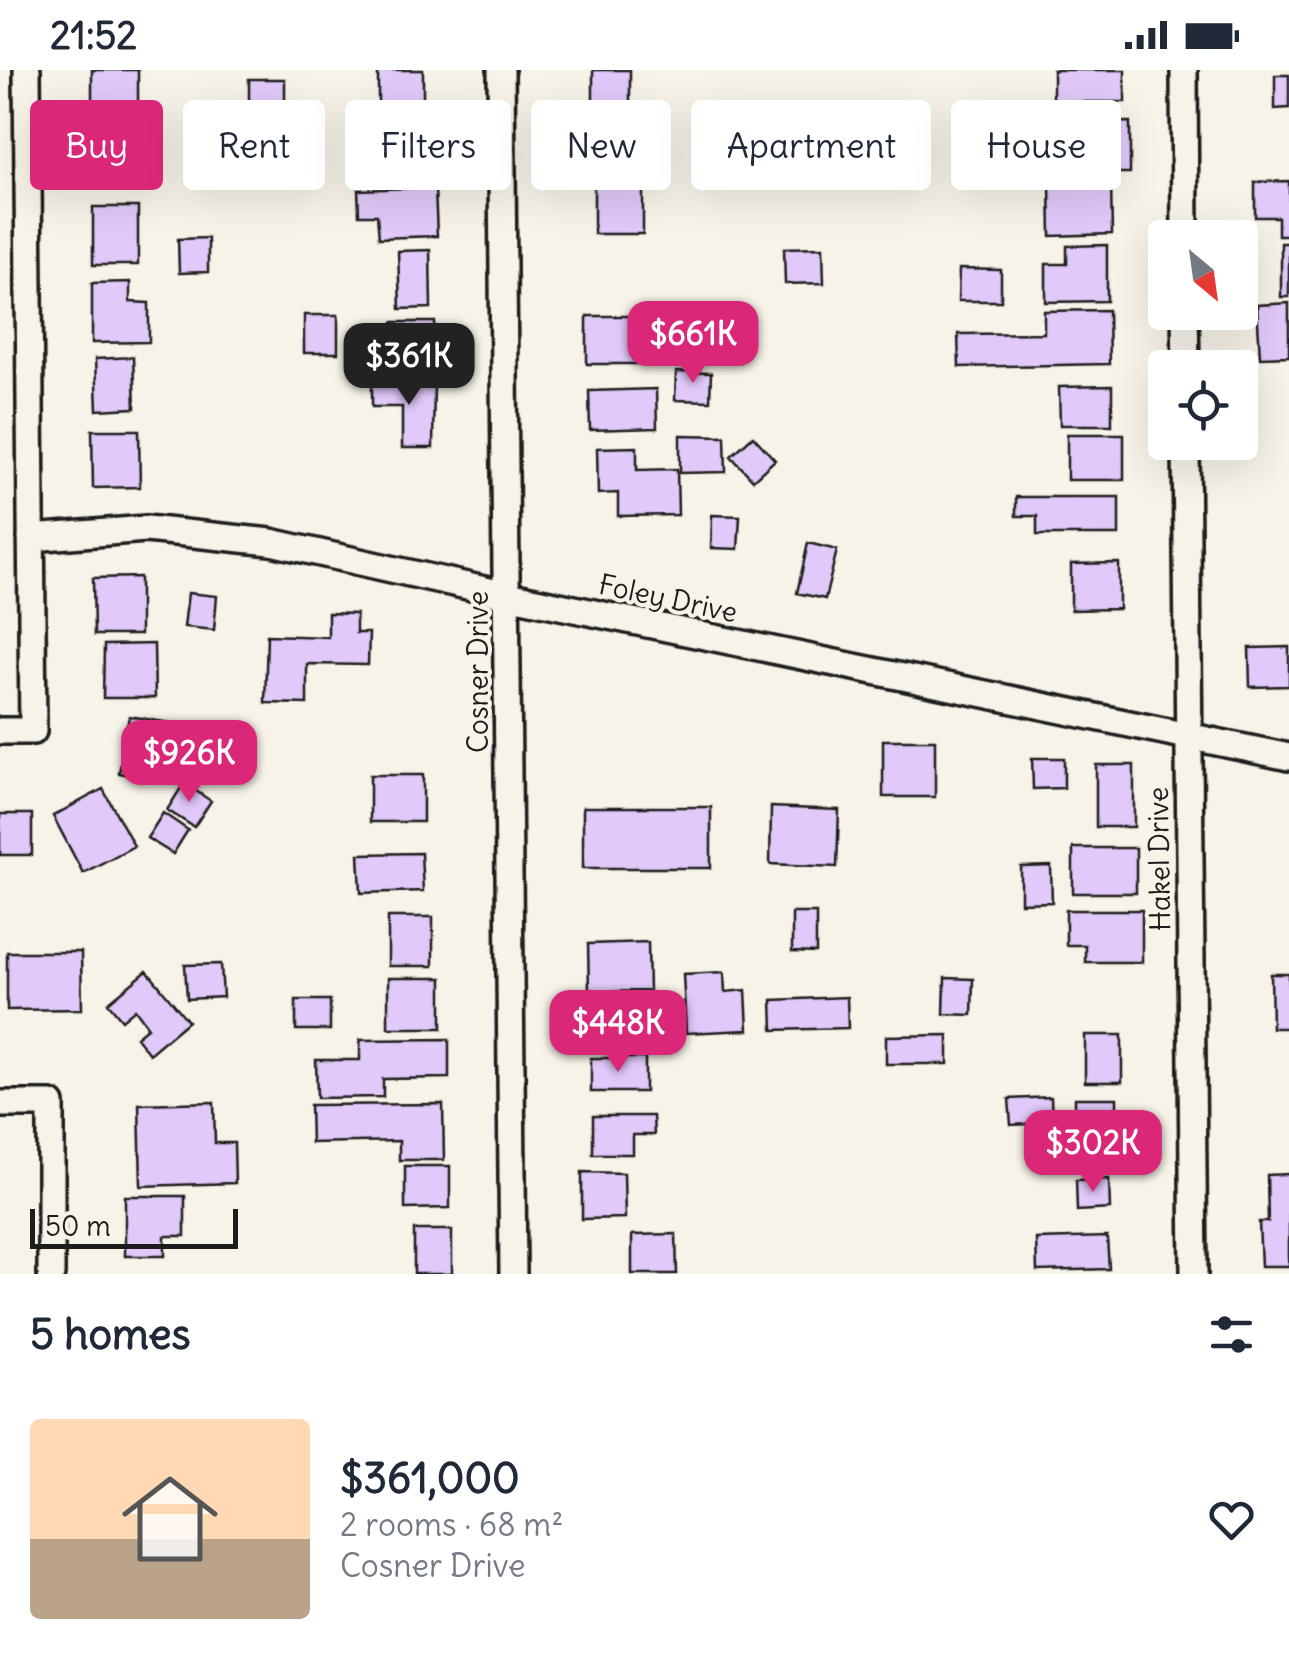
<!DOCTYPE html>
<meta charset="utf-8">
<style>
:root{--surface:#fff;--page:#f6f6f7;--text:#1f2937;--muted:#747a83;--line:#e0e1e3;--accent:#db2777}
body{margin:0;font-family:Delius,sans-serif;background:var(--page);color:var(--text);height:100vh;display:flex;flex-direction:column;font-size:38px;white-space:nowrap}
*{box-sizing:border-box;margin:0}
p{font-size:32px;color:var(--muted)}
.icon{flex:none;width:55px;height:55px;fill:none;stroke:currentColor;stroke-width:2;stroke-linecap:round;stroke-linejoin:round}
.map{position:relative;height:1204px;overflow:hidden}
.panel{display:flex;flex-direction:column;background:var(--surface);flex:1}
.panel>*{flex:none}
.guide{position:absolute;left:30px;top:30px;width:1230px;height:90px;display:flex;gap:20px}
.needle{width:65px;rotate:151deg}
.buttons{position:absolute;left:1148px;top:150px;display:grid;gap:20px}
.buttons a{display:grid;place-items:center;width:110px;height:110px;border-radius:10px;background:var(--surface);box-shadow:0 10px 40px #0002;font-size:50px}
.scale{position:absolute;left:30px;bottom:25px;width:208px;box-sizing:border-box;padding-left:10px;border:5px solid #1c1c1c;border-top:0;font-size:28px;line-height:35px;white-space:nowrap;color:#1c1c1c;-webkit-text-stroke:8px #f7f3e8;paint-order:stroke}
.price{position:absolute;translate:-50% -85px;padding:0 22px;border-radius:20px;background:var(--accent);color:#fff;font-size:32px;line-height:65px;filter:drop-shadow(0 2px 5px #0008)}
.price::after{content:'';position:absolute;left:50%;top:60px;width:30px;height:22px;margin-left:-15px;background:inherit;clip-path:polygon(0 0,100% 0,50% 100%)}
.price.active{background:#222;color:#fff}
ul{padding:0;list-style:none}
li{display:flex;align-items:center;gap:30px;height:250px;padding:0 30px}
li+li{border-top:2px solid var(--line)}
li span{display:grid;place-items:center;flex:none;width:280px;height:200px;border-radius:10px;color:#555}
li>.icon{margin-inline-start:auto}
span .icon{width:120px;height:120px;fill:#fffc;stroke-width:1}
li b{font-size:42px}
h2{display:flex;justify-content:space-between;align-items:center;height:120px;padding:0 30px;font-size:42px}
.chip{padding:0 35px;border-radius:10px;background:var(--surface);box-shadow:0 10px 40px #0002;font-size:35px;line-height:90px}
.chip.active{background:var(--accent);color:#fff}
.status{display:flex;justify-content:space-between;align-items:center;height:70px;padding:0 50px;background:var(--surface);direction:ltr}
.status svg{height:28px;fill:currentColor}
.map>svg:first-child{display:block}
.building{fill:#e1c9f9;stroke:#1c1c1c;stroke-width:2.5}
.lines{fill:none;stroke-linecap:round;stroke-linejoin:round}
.minor-casing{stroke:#1c1c1c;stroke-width:32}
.minor{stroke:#f7f3e8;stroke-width:25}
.labels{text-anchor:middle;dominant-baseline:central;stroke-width:8;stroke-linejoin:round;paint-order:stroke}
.street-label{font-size:28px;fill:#1c1c1c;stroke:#f7f3e8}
</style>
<div class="status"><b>21:52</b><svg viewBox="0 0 49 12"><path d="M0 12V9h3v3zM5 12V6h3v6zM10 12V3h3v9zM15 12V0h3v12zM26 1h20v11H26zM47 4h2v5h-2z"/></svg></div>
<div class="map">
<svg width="1289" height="1204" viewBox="0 0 1289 1204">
<rect width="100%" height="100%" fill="#f7f3e8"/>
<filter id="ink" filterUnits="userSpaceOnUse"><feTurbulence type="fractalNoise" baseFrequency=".01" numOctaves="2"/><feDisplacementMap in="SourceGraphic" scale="20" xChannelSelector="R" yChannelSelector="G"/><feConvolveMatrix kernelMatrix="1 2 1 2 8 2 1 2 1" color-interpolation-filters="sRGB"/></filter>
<g filter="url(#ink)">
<path class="building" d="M 92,0 L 138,0 L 138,39 L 92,39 Z
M 378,0 L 423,0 L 423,38 L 378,38 Z
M 593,0 L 630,0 L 630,36 L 593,36 Z
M 1053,0 L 1125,0 L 1125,32 L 1053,32 Z
M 1275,5 L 1289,5 L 1289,38 L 1275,39 Z
M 249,9 L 285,9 L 285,48 L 249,48 Z
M 826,51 L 827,95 L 766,97 L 765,53 Z
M 1130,52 L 1130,103 L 992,103 L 992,78 L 1071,78 L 1071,53 Z
M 94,59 L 137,59 L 137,117 L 94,118 Z
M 437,59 L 436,111 L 394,111 L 394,60 Z
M 1289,111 L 1289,165 L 1278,165 L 1278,147 L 1255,147 L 1255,112 Z
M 1111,112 L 1112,164 L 1051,166 L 1050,114 Z
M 594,115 L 643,115 L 643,164 L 594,164 Z
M 435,117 L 437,166 L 379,168 L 377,145 L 359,145 L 358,120 Z
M 93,137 L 138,137 L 138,195 L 93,195 Z
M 208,168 L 208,202 L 179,203 L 178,169 Z
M 1281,173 L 1289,173 L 1289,227 L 1281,227 Z
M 1107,175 L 1107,231 L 1046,232 L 1046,194 L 1067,194 L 1067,176 Z
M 823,177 L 824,213 L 785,214 L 784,178 Z
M 430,180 L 431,238 L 400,239 L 398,181 Z
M 959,199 L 1001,200 L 1001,231 L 958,231 Z
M 130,212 L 130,232 L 149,233 L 149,272 L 92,273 L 92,213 Z
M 1289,233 L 1289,286 L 1260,287 L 1257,235 Z
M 674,239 L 722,239 L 722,265 L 674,265 Z
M 1108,240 L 1109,294 L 959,297 L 958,264 L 1044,263 L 1044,241 Z
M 304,245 L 338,245 L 338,283 L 304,283 Z
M 587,246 L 638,246 L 639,294 L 587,294 Z
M 393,252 L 435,252 L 435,297 L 393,297 Z
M 133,287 L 135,338 L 97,340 L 95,289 Z
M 676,302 L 711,303 L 710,331 L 675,330 Z
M 372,309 L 434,310 L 433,378 L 402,378 L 402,337 L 372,337 Z
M 1112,316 L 1112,355 L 1060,355 L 1059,317 Z
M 656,319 L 657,358 L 590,360 L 589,321 Z
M 92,360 L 139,360 L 140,417 L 93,418 Z
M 1067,364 L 1124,364 L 1124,410 L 1067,410 Z
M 680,365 L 725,366 L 726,402 L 680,403 Z
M 753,366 L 775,390 L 753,410 L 731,386 Z
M 637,377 L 637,400 L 677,399 L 678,445 L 618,446 L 618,423 L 598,424 L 597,378 Z
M 1016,427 L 1119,427 L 1119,465 L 1037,465 L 1037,446 L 1016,446 Z
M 712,445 L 740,446 L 738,479 L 711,478 Z
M 808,473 L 837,480 L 825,529 L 797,523 Z
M 1119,493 L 1119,539 L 1071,540 L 1071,494 Z
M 140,507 L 140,565 L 94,565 L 93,508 Z
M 188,523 L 217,526 L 214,560 L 184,557 Z
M 328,543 L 356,544 L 356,563 L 369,563 L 368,595 L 307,594 L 307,634 L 265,633 L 267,565 L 328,567 Z
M 154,574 L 155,628 L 103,628 L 104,575 Z
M 1289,577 L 1289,616 L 1250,617 L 1249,578 Z
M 129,646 L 182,655 L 172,713 L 119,703 Z
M 883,670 L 935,670 L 935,727 L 883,727 Z
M 1032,688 L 1064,688 L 1064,718 L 1033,719 Z
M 1096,695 L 1134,695 L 1134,757 L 1096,757 Z
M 370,705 L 423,705 L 423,752 L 370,752 Z
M 184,713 L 211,731 L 194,757 L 167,740 Z
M 103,719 L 134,776 L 83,803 L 53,746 Z
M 583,737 L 711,737 L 711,798 L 583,798 Z
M 771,737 L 839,740 L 837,797 L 770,794 Z
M 163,743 L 188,760 L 173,784 L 147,768 Z
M 0,744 L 32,744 L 32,785 L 0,785 Z
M 1073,778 L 1136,778 L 1136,823 L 1073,823 Z
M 421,783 L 423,821 L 361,823 L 359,784 Z
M 1051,796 L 1052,832 L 1021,833 L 1021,797 Z
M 1066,840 L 1142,840 L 1142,892 L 1085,892 L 1085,875 L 1066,875 Z
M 792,843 L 816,843 L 816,883 L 792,882 Z
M 388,847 L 433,847 L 433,896 L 388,896 Z
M 648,872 L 649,921 L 589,922 L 588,874 Z
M 7,882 L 81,882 L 82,939 L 7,940 Z
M 221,894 L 223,927 L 187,929 L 185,895 Z
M 147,901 L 188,951 L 149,984 L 136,967 L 148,957 L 135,939 L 122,950 L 108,933 Z
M 724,902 L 725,922 L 746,920 L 748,960 L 686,963 L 683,904 Z
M 1271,904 L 1289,904 L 1289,958 L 1272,958 Z
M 388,908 L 442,908 L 442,958 L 388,958 Z
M 945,908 L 973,909 L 972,945 L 944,944 Z
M 847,927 L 848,958 L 773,960 L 772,930 Z
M 296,930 L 330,930 L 330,960 L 296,960 Z
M 948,965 L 948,994 L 886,994 L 886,966 Z
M 1085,965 L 1122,965 L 1122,1012 L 1085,1012 Z
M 449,969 L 449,1008 L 383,1009 L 383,1027 L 317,1028 L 316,990 L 360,990 L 360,970 Z
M 591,988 L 645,988 L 645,1022 L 591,1022 Z
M 1051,1027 L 1052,1053 L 1011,1055 L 1009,1029 Z
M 1075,1028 L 1117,1028 L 1117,1075 L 1075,1075 Z
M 214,1032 L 215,1073 L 234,1073 L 235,1113 L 141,1116 L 139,1034 Z
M 443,1034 L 444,1090 L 399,1090 L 399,1071 L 311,1073 L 310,1035 Z
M 593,1046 L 653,1046 L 654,1065 L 633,1065 L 633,1084 L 593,1084 Z
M 405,1096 L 450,1096 L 450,1138 L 405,1139 Z
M 582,1102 L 624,1103 L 625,1148 L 582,1149 Z
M 1289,1104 L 1289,1196 L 1261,1196 L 1259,1152 L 1268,1152 L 1267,1105 Z
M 1109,1109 L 1110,1139 L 1077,1141 L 1076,1110 Z
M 125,1126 L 185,1126 L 185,1166 L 165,1166 L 165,1186 L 125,1186 Z
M 414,1160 L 452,1160 L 452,1204 L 414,1204 Z
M 676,1164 L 677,1204 L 632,1204 L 632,1165 Z
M 1107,1167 L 1109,1199 L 1037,1201 L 1036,1169 Z"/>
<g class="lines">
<g class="minor-casing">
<path id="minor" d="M 501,0 L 513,1204
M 1184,0 L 1185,168
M 1185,242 L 1186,298
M 1186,372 L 1194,1204
M 31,468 L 146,459 L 271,472 L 507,525 L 1289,687
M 0,661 L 33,661 L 27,0
M 0,1034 L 51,1034 L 51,1204"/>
</g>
<use href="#minor" class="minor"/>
</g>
</g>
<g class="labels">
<g class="street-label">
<text transform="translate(668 528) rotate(12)">Foley Drive</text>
<text transform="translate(478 602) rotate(-90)">Cosner Drive</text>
<text transform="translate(1159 789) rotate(-91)">Hakel Drive</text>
</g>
</g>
</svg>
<div class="buttons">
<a><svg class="needle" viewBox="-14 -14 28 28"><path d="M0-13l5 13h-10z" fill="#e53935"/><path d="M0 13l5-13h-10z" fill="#747a83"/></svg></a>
<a><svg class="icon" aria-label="locate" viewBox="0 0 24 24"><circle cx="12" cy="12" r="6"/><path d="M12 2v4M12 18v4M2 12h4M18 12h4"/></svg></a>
</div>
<div class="scale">50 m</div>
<b class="price" style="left:693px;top:316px">$661K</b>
<b class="price active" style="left:409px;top:338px">$361K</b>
<b class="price" style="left:189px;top:735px">$926K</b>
<b class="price" style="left:618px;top:1005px">$448K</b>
<b class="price" style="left:1093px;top:1125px">$302K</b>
<div class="guide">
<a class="chip active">Buy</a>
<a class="chip">Rent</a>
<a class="chip">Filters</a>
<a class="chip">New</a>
<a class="chip">Apartment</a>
<a class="chip">House</a>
</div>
</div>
<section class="panel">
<h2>5 homes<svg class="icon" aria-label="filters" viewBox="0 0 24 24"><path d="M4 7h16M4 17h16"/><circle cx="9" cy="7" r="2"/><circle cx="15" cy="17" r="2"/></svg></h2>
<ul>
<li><span style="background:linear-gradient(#ffd9b3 60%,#b9a48a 0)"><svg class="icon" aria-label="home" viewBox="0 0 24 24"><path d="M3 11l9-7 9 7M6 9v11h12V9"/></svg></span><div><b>$361,000</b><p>2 rooms · 68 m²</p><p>Cosner Drive</p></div><svg class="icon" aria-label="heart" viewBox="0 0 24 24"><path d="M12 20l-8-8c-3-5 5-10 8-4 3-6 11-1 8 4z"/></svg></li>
</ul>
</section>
